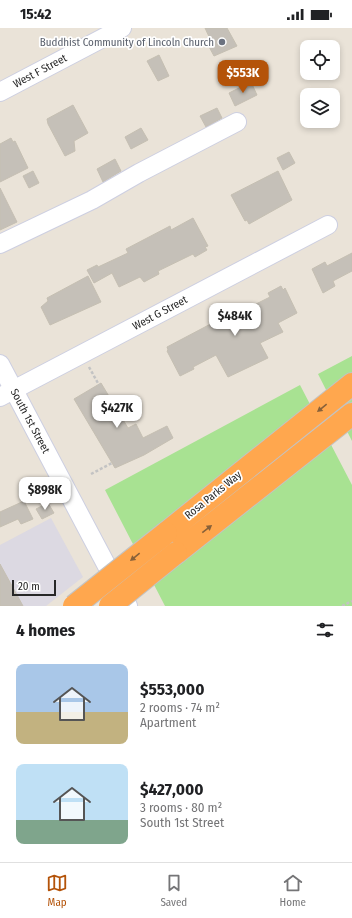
<!DOCTYPE html>
<meta charset="utf-8">
<style>
:root{--surface:#fff;--page:#f6f6f6;--text:#202124;--muted:#757577;--line:#e0e0e0;--accent:#b45309}
body{margin:0;font-family:"Fira Sans Condensed",sans-serif;background:var(--page);color:var(--text);height:100vh;display:flex;flex-direction:column;font-size:15px;white-space:nowrap}
*{box-sizing:border-box;margin:0}
p{font-size:13px;color:var(--muted)}
.icon{flex:none;width:22px;height:22px;fill:none;stroke:currentColor;stroke-width:2;stroke-linecap:round;stroke-linejoin:round}
.map{position:relative;height:578px;overflow:hidden}
.drawer{display:flex;flex-direction:column;background:var(--surface);flex:1}
.drawer>*{flex:none}
.tools{position:absolute;left:300px;top:12px;display:grid;gap:8px}
.tools a{display:grid;place-items:center;width:40px;height:40px;border-radius:8px;background:var(--surface);box-shadow:0 2px 6px #0003;font-size:20px}
.scale{position:absolute;left:12px;bottom:10px;width:44px;box-sizing:border-box;padding-left:4px;border:2px solid #272727;border-top:0;font-size:11px;line-height:14px;white-space:nowrap;color:#272727;-webkit-text-stroke:3px #fff;paint-order:stroke}
.price{position:absolute;translate:-50% -34px;padding:0 9px;border-radius:8px;background:#fff;color:#222;font-size:13px;line-height:26px;filter:drop-shadow(0 1px 2px #0008)}
.price::after{content:'';position:absolute;left:50%;top:24px;width:12px;height:9px;margin-left:-6px;background:inherit;clip-path:polygon(0 0,100% 0,50% 100%)}
.price.current{background:var(--accent);color:#fff}
ul{padding:0;list-style:none}
li{display:flex;align-items:center;gap:12px;height:100px;padding:0 16px}
li span{display:grid;place-items:center;flex:none;width:112px;height:80px;border-radius:8px;color:#555}
li>.icon{margin-inline-start:auto}
span .icon{width:48px;height:48px;fill:#fffc;stroke-width:1}
li b{font-size:17px}
h2{display:flex;justify-content:space-between;align-items:center;height:48px;padding:0 16px;font-size:17px}
.status{display:flex;justify-content:space-between;align-items:center;height:28px;padding:0 20px;background:var(--surface);direction:ltr}
.status svg{height:11px;fill:currentColor}
.tab-bar{display:flex;justify-content:space-around;align-items:center;height:56px;border-top:1px solid var(--line);background:var(--surface);font-size:11px;color:var(--muted)}
.tab-bar a{display:grid;justify-items:center;gap:2px}
.tab-bar .current{color:var(--accent)}
.map>svg:first-child{display:block}
.industrial{fill:#dcd9e2}
.green{fill:#a8e292}
.building{fill:#c5c0b8;stroke:#c5bfb2}
.lines{fill:none;stroke-linecap:round;stroke-linejoin:round}
.minor-casing{stroke:#cdcfe1;stroke-width:20}
.highway-casing{stroke:#c3c3c3;stroke-width:24}
.path{stroke:#c3c3c3;stroke-width:2.5;stroke-dasharray:3 2;stroke-linecap:butt}
.minor{stroke:#fff;stroke-width:18}
.highway{stroke:#ffa74e;stroke-width:22}
.highway-bridge-casing{stroke:#c3c3c3;stroke-width:24;stroke-linecap:butt}
.highway-bridge{stroke:#ffa74e;stroke-width:22}
.oneway{fill:#886139}
.worship-dot{fill:#6b7280;stroke:#fff;stroke-width:1.5}
.labels{text-anchor:middle;dominant-baseline:central;stroke-width:3.5;stroke-linejoin:round;paint-order:stroke}
.worship-label{font-size:11px;fill:#5b616d;stroke:#fff;text-anchor:end}
.street-label{font-size:11px;fill:#272727;stroke:#fff}
</style>
<div class="status"><b>15:42</b><svg viewBox="0 0 49 12"><path d="M0 12V9h3v3zM5 12V6h3v6zM10 12V3h3v9zM15 12V0h3v12zM26 1h20v11H26zM47 4h2v5h-2z"/></svg></div>
<div class="map">
<svg width="352" height="578" viewBox="0 0 352 578">
<rect width="100%" height="100%" fill="#eae3d8"/>
<path class="industrial" d="M 51,490 L 83,549 L 46,578 L 0,578 L 0,517 Z"/>
<path class="green" d="M 352,328 L 352,413 L 318,346 Z
M 300,357 L 352,457 L 352,578 L 165,578 L 105,462 Z"/>
<path class="building" d="M 205,0 L 227,0 L 237,18 L 214,28 L 207,15 L 211,13 Z
M 159,27 L 169,48 L 158,53 L 147,33 Z
M 251,54 L 257,67 L 235,78 L 229,65 Z
M 73,77 L 88,105 L 74,113 L 75,123 L 65,128 L 48,96 L 47,91 Z
M 217,80 L 222,90 L 206,99 L 200,88 Z
M 141,100 L 148,112 L 131,121 L 125,109 Z
M 11,110 L 13,114 L 15,113 L 28,140 L 0,154 L 0,116 Z
M 289,124 L 295,135 L 283,142 L 277,130 Z
M 115,131 L 121,143 L 103,154 L 97,141 Z
M 33,143 L 39,155 L 29,160 L 23,148 Z
M 278,143 L 292,172 L 249,196 L 247,192 L 245,193 L 231,167 Z
M 0,160 L 17,194 L 0,202 Z
M 193,190 L 208,218 L 205,219 L 207,222 L 195,229 L 193,226 L 158,243 L 159,246 L 144,254 L 140,249 L 119,259 L 112,245 L 94,255 L 87,242 L 97,237 L 98,239 L 128,225 L 126,221 L 170,198 L 171,202 Z
M 352,225 L 352,243 L 333,253 L 335,258 L 323,265 L 312,241 L 325,234 L 327,238 Z
M 88,248 L 101,274 L 50,297 L 41,279 L 48,273 L 47,270 Z
M 281,258 L 283,262 L 285,260 L 297,285 L 278,295 L 283,304 L 260,315 L 268,330 L 228,349 L 216,327 L 193,339 L 194,341 L 180,348 L 167,323 L 168,322 L 167,319 L 222,290 L 224,293 L 246,283 L 246,281 L 270,269 L 268,265 Z
M 101,355 L 128,400 L 136,396 L 143,410 L 167,398 L 173,410 L 144,427 L 115,440 L 74,371 Z
M 24,473 L 33,491 L 21,496 L 18,491 L 0,499 L 0,484 Z
M 48,475 L 54,485 L 42,491 L 36,481 Z
M 0,536 L 23,578 L 0,578 Z"/>
<g class="lines">
<g class="minor-casing">
<path id="minor" d="M 0,64 L 122,0
M 0,216 L 92,172 L 139,145 L 237,94
M 0,336 L 128,578
M 0,369 L 328,197"/>
</g>
<g class="highway-casing">
<path id="highway" d="M 166,505 L 352,356
M 176,525 L 352,386"/>
</g>
<path class="path" d="M 89,339 L 99,357
M 91,446 L 112,435
M 342,578 L 352,573"/>
<use href="#minor" class="minor"/>
<use href="#highway" class="highway"/>
<g class="highway-bridge-casing">
<path id="highway-bridge" d="M 74,578 L 166,505
M 110,578 L 176,525"/>
</g>
<use href="#highway-bridge" class="highway-bridge"/>
</g>
<defs><path id="oneway-solid" d="M-6-.8H1V-3.2L6.5 0L1 3.2V.8H-6Z"/></defs>
<g class="oneway">
<use href="#oneway-solid" transform="translate(322 380) rotate(141)"/>
<use href="#oneway-solid" transform="translate(207 501) rotate(-38)"/>
<use href="#oneway-solid" transform="translate(135 529) rotate(141)"/>
</g>
<circle class="worship-dot" cx="222" cy="14" r="4"/>
<g class="labels">
<g class="worship-label">
<text x="214" y="14">Buddhist Community of Lincoln Church</text>
</g>
<g class="street-label">
<text transform="translate(40 43) rotate(-28)">West F Street</text>
<text transform="translate(160 285) rotate(-28)">West G Street</text>
<text transform="translate(30 393) rotate(62)">South 1st Street</text>
<text transform="translate(213 467) rotate(-39)">Rosa Parks Way</text>
</g>
</g>
</svg>
<div class="tools">
<a><svg class="icon" aria-label="locate" viewBox="0 0 24 24"><circle cx="12" cy="12" r="6"/><path d="M12 2v4M12 18v4M2 12h4M18 12h4"/></svg></a>
<a><svg class="icon" aria-label="layers" viewBox="0 0 24 24"><path d="M12 4l9 5-9 5-9-5zM3 14l9 5 9-5"/></svg></a>
</div>
<div class="scale">20 m</div>
<b class="price current" style="left:243px;top:66px">$553K</b>
<b class="price" style="left:235px;top:309px">$484K</b>
<b class="price" style="left:117px;top:401px">$427K</b>
<b class="price" style="left:45px;top:483px">$898K</b>
</div>
<section class="drawer">
<h2>4 homes<svg class="icon" aria-label="filters" viewBox="0 0 24 24"><path d="M4 7h16M4 17h16"/><circle cx="9" cy="7" r="2"/><circle cx="15" cy="17" r="2"/></svg></h2>
<ul>
<li><span style="background:linear-gradient(#a9c7e8 60%,#c2b280 0)"><svg class="icon" aria-label="home" viewBox="0 0 24 24"><path d="M3 11l9-7 9 7M6 9v11h12V9"/></svg></span><div><b>$553,000</b><p>2 rooms · 74 m²</p><p>Apartment</p></div></li>
<li><span style="background:linear-gradient(#bfe0f5 70%,#7fa58c 0)"><svg class="icon" aria-label="home" viewBox="0 0 24 24"><path d="M3 11l9-7 9 7M6 9v11h12V9"/></svg></span><div><b>$427,000</b><p>3 rooms · 80 m²</p><p>South 1st Street</p></div></li>
</ul>
</section>
<nav class="tab-bar">
<a class="current"><svg class="icon" aria-label="map" viewBox="0 0 24 24"><path d="M3 6l6-2 6 2 6-2v14l-6 2-6-2-6 2zM9 4v14M15 6v14"/></svg>Map</a>
<a><svg class="icon" aria-label="saved" viewBox="0 0 24 24"><path d="M7 4h10v16l-5-4-5 4z"/></svg>Saved</a>
<a><svg class="icon" aria-label="home" viewBox="0 0 24 24"><path d="M3 11l9-7 9 7M6 9v11h12V9"/></svg>Home</a>
</nav>
